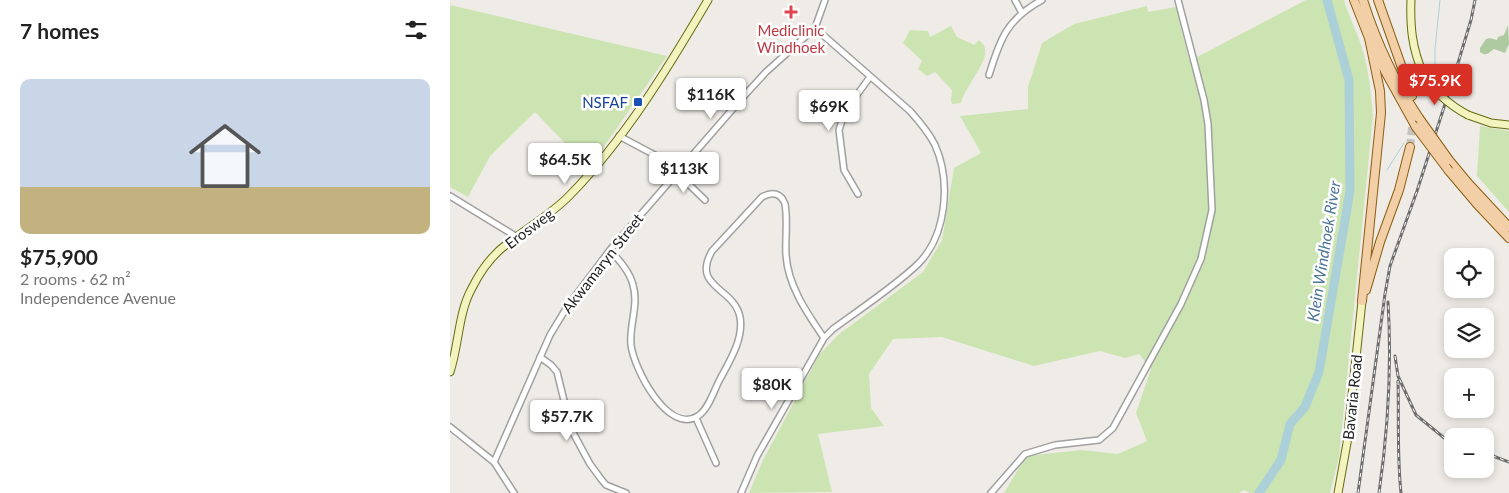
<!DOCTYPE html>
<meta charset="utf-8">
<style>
:root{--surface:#fff;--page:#f2f2f2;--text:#222;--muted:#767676;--accent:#d93025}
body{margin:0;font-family:Lato,sans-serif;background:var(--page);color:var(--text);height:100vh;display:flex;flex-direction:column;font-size:19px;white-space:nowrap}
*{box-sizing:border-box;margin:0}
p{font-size:16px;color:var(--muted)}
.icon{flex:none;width:28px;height:28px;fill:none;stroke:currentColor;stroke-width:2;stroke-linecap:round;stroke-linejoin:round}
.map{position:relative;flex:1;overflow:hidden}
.drawer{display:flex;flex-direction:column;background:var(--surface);width:450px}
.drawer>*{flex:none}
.buttons{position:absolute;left:994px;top:248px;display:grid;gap:10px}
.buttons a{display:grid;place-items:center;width:50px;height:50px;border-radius:10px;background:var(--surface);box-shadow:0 2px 8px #0003;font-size:25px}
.price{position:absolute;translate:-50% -42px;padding:0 11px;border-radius:5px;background:#fff;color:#222;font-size:16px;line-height:32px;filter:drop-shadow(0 1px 2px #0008)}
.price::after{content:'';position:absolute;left:50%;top:30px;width:15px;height:11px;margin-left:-8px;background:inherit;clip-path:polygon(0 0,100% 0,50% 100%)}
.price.active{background:var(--accent);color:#fff}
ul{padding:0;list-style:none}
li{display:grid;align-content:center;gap:10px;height:265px;padding:0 20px}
li span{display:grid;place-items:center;height:155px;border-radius:10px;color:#555}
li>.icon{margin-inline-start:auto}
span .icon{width:90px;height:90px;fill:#fffc;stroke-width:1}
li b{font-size:21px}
h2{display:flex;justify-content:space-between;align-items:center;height:60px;padding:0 20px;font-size:21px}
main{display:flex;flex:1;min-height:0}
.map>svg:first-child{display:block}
.grass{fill:#cce4b2}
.forest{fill:#aecaa0}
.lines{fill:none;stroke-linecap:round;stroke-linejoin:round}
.stream{stroke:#acd0d8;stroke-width:1}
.river{stroke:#acd0d8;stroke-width:9}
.primary-tunnel{stroke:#c5c3bf;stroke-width:8;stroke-dasharray:8 4;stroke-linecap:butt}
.street-casing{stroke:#a0a0a0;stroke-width:8}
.secondary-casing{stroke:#666c10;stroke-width:9}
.primary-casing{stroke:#8b5d0f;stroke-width:10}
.street{stroke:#fff;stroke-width:5}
.secondary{stroke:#f3f3c0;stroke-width:7}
.primary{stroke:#f3cfa8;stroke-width:8}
.rail-casing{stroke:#6d6d6d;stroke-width:3}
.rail{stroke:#fff;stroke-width:1;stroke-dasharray:4;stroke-linecap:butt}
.secondary-bridge-casing{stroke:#666c10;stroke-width:9;stroke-linecap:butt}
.primary-bridge-casing{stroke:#8b5d0f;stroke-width:10;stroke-linecap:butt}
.secondary-bridge{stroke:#f3f3c0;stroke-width:7}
.primary-bridge{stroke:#f3cfa8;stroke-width:8}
.health-dot{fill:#e0444e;stroke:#fff;stroke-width:2}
.transit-dot{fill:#1a4fb4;stroke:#fff;stroke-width:2}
.labels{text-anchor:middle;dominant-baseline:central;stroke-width:5;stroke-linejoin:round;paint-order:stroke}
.health-label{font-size:15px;fill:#be3a42;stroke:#fff}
.transit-label{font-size:15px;fill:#164399;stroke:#fff;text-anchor:end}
.street-label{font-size:15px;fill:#1f1f1f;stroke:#fff}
.water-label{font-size:16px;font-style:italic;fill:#4e7697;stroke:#fff}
</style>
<main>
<section class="drawer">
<h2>7 homes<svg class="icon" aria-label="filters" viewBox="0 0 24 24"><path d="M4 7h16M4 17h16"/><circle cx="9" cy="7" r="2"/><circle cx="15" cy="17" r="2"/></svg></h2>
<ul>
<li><span style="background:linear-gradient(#c9d6e8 70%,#c2b280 0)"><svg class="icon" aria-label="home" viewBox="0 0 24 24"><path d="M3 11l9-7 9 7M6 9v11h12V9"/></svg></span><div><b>$75,900</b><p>2 rooms · 62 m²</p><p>Independence Avenue</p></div></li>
</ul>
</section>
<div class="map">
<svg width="1059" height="493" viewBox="0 0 1059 493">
<rect width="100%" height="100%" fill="#efece7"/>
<path class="grass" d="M 856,0 L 894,0 C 899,17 908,34 913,51 C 919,72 921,94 923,116 L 889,457 L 880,493 L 800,493 L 794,490 L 789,493 L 554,493 L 576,456 L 632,450 L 668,454 L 697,441 L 686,413 L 701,369 L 689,354 L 675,358 L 650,351 L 584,366 L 492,337 L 443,339 L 419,374 L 421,408 L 434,426 L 368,434 L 382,492 L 299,493 L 312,462 L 369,355 L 388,335 L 473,272 L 492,240 L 504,168 L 531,153 L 510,116 L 578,109 L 578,87 L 592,43 L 624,24 L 697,6 L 698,12 L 726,7 L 739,60 L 749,56 Z
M 0,5 L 217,56 L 139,168 L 85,112 L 40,156 L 18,197 L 0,187 Z
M 501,26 L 507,37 L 524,45 L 529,40 C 532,43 535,45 535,50 C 538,62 513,90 511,103 L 502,104 L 501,101 L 502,90 L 485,72 L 477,76 L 468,69 L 472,61 L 453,43 L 460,30 L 478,31 L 480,37 Z
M 1030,126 L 1059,131 L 1059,212 L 1027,176 Z"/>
<path class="forest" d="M 1058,25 L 1059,44 L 1055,53 L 1044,49 C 1038,53 1037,57 1030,52 L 1030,48 L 1036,39 L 1040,38 L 1047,40 L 1048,37 L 1054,35 Z"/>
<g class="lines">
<path class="stream" d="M 985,84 L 985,49 L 990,0
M 977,97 L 981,89
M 937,170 L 954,143"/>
<path class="river" d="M 809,493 L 831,460 L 840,424 L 855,407 L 869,372 L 900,191 L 899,80 L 877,0"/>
<path class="primary-tunnel" d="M 960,147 L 963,118"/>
<g class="street-casing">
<path id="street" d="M 565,0 L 572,13
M 539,75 C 550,39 557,19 592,0
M 169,136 L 231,169
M 227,173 L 255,200
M 408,194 L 394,170 L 389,130 L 395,111 L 420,77
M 0,196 L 67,237
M 160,250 C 169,260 180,272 183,285 C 189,305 179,325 181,345 C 184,369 218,435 248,416 C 258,410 264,391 269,381 C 279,362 294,339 290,317 C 284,287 241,288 262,251 L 312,197 C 322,191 331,193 335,204 C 338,221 335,238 336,255 C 338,286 357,313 374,338
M 90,357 L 101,365 L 107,372 L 121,429 L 140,464 L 151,479 L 156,485 L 176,493
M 246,418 L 266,463
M 0,427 L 44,462 L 64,493
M 44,462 L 100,335 L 117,307 L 160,250 L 294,96 L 316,72 L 365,28 L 375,0
M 291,493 L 307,456 L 374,338 L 383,329 C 410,309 444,287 468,264 C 497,235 501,181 485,145 C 479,133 469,121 460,111 L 365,28
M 541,493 L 575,454 L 605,445 L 649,440 L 663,428 L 731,304 L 751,259 L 762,210 L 758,124 L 754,100 L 728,0"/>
</g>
<g class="secondary-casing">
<path id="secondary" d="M 961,0 C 960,26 962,49 973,73
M 1018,115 L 1041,123 L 1059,125
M 0,372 C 9,345 8,313 22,288 C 30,272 42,255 57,244 C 78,227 102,214 120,195 C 175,139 218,68 258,0
M 888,493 L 897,443 L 912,301"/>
</g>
<g class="primary-casing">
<path id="primary" d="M 904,0 L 919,38 L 935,71 L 966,127
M 913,0 C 926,41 945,82 969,118
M 928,0 L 962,96
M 999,160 L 1018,183 L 1059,227
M 999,171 L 1027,204 L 1059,238
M 916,290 L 930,242 L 949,190 L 960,147
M 912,301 L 931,113 L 930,91 L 919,38"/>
</g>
<use href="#street" class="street"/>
<use href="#secondary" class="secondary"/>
<use href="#primary" class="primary"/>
<g class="rail-casing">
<path id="rail" d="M 945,356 L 948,376 L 966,415 L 998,441 L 1002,442
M 948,381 C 949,418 947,456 951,493
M 1035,453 L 1059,462
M 908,493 L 935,294 L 940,266 L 967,191 L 1005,73 L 1021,20 L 1025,0
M 929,493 C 938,430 942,366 938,302"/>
</g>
<use href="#rail" class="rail"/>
<g class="secondary-bridge-casing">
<path id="secondary-bridge" d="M 973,73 C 984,92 999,105 1018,115"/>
</g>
<g class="primary-bridge-casing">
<path id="primary-bridge" d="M 969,118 L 999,160
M 966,127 L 999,171"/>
</g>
<use href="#secondary-bridge" class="secondary-bridge"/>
<use href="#primary-bridge" class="primary-bridge"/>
</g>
<path class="health-dot" d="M338.5 4.5h5v5h5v5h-5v5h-5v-5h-5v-5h5z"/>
<rect class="transit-dot" x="183" y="97" width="10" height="10" rx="2.5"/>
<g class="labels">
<g class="health-label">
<text x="341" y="30">Mediclinic<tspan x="341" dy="17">Windhoek</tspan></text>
</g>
<g class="transit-label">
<text x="178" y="102">NSFAF</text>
</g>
<g class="street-label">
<text transform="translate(79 228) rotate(-37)">Erosweg</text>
<text transform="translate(152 263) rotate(-52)">Akwamaryn Street</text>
<text transform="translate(902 397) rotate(-84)">Bavaria Road</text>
</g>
<g class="water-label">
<text transform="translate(873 251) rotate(-81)">Klein Windhoek River</text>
</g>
</g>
</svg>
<div class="buttons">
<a><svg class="icon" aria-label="locate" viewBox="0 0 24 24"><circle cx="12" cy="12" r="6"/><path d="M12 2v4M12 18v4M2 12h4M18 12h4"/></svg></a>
<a><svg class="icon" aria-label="layers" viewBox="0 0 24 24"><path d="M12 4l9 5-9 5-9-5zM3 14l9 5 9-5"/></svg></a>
<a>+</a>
<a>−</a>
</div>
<b class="price active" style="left:985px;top:106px">$75.9K</b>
<b class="price" style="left:261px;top:120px">$116K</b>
<b class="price" style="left:379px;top:132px">$69K</b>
<b class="price" style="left:115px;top:185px">$64.5K</b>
<b class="price" style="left:234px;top:194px">$113K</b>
<b class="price" style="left:322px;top:410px">$80K</b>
<b class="price" style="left:117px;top:442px">$57.7K</b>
</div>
</main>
